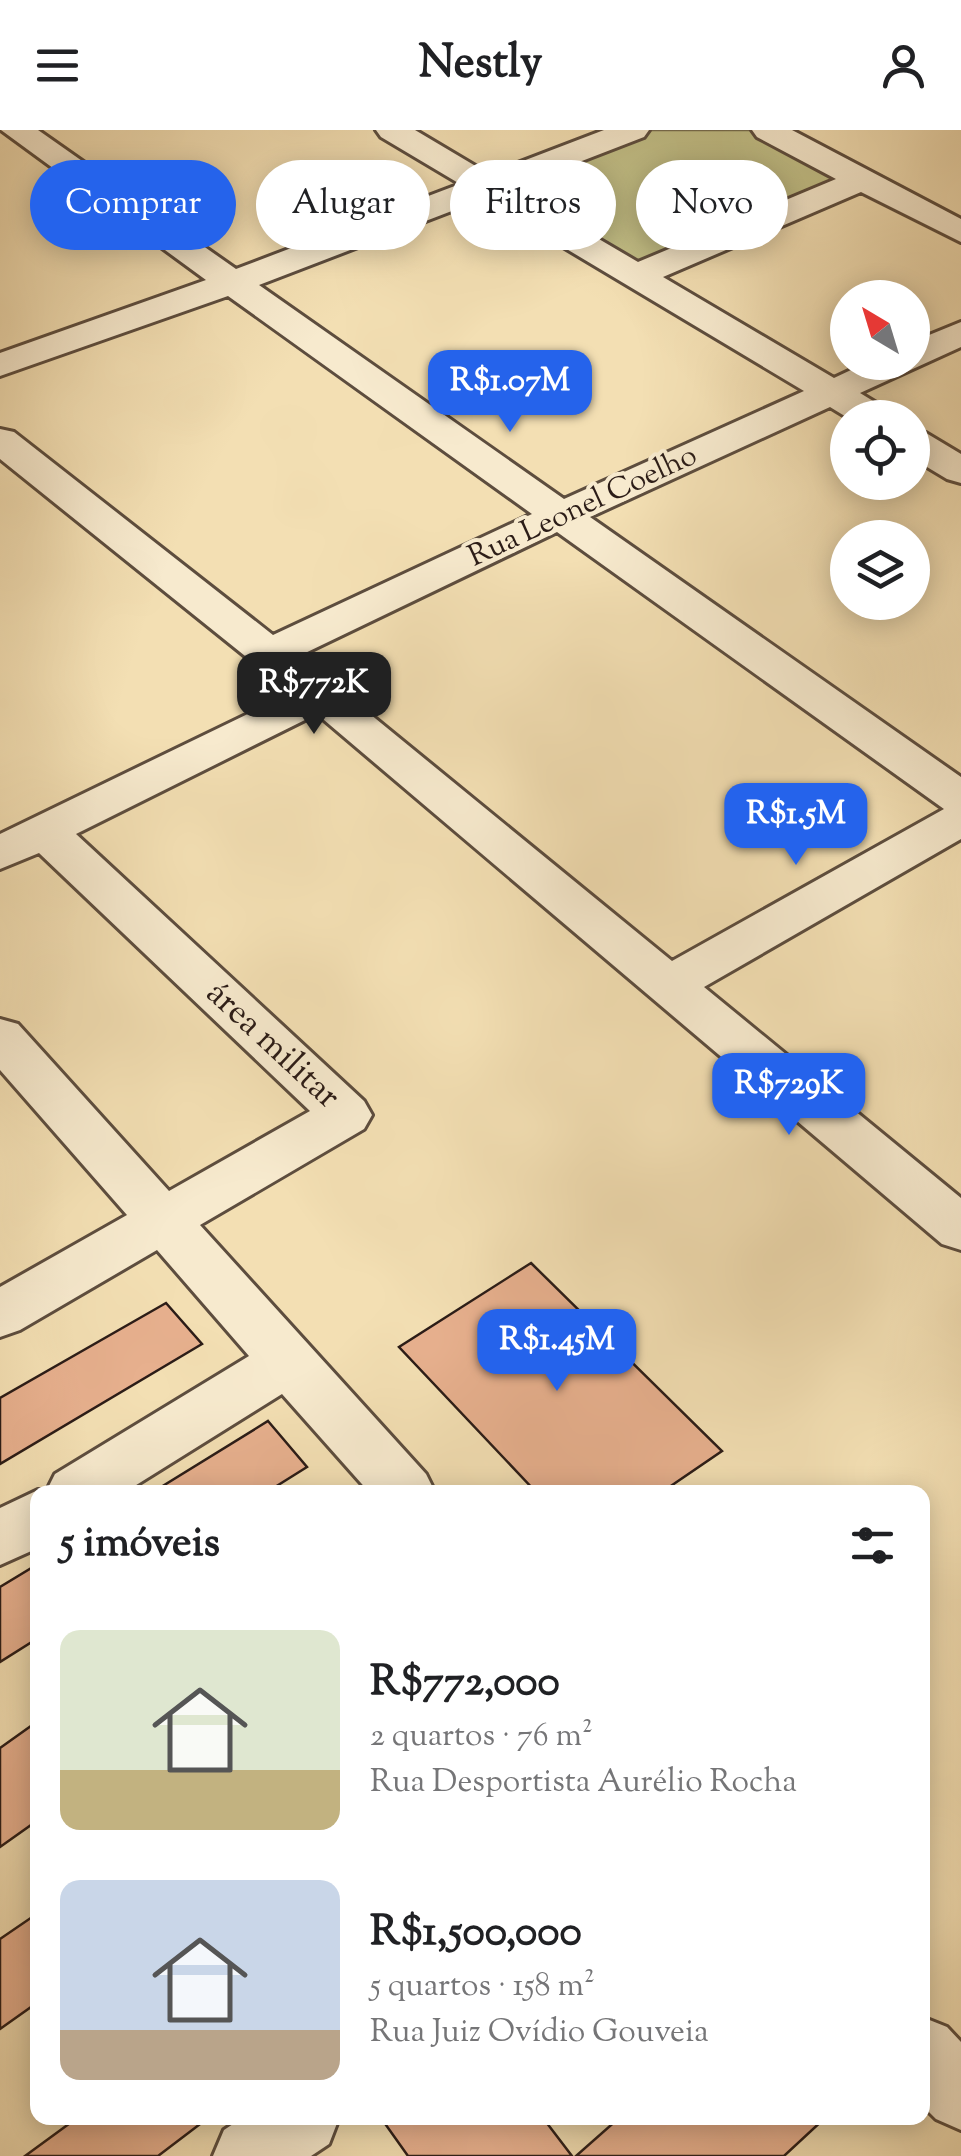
<!DOCTYPE html>
<html lang="pt">
<meta charset="utf-8">
<style>
:root{--surface:#fff;--page:#f6f6f6;--text:#202124;--muted:#757577;--accent:#2563eb}
body{margin:0;font-family:"Sorts Mill Goudy",serif;background:var(--page);color:var(--text);height:100vh;display:flex;flex-direction:column;font-size:38px;white-space:nowrap}
*{box-sizing:border-box;margin:0}
p{font-size:32px;color:var(--muted)}
.icon{flex:none;width:55px;height:55px;fill:none;stroke:currentColor;stroke-width:2;stroke-linecap:round;stroke-linejoin:round}
.map{position:relative;flex:1;overflow:hidden}
.panel{position:absolute;left:30px;top:1355px;width:900px;height:640px;display:flex;flex-direction:column;background:var(--surface);border-radius:20px;box-shadow:0 5px 25px #0003}
.panel>*{flex:none}
.guide{position:absolute;left:30px;top:30px;width:902px;height:90px;display:flex;gap:20px}
.needle{width:65px;rotate:322deg}
.fabs{position:absolute;left:830px;top:150px;display:grid;gap:20px}
.fabs a{display:grid;place-items:center;width:100px;height:100px;border-radius:50%;background:var(--surface);box-shadow:0 5px 25px #0003;font-size:50px}
.price{position:absolute;translate:-50% -85px;padding:0 22px;border-radius:20px;background:var(--accent);color:#fff;font-size:32px;line-height:65px;filter:drop-shadow(0 2px 5px #0008)}
.price::after{content:'';position:absolute;left:50%;top:60px;width:30px;height:22px;margin-left:-15px;background:inherit;clip-path:polygon(0 0,100% 0,50% 100%)}
.price.current{background:#222;color:#fff}
ul{padding:0;list-style:none}
li{display:flex;align-items:center;gap:30px;height:250px;padding:0 30px}
li span{display:grid;place-items:center;flex:none;width:280px;height:200px;border-radius:20px;color:#555}
li>.icon{margin-inline-start:auto}
span .icon{width:120px;height:120px;fill:#fffc;stroke-width:1}
li b{font-size:42px}
h2{display:flex;justify-content:space-between;align-items:center;height:120px;padding:0 30px;font-size:42px}
.tag{padding:0 35px;border-radius:45px;background:var(--surface);box-shadow:0 5px 25px #0003;font-size:35px;line-height:90px}
.tag.current{background:var(--accent);color:#fff}
header{display:flex;justify-content:space-between;align-items:center;height:130px;padding:0 30px;background:var(--surface);font-size:45px;font-weight:700}
.map>svg:first-child{display:block}
.green{fill:#c2c088;stroke:#766e50;stroke-width:2.5}
.building{fill:#e7b08e;stroke:#2b1c17;stroke-width:2.5}
.lines{fill:none;stroke-linecap:round;stroke-linejoin:round}
.minor-casing{stroke:#5d4d3e;stroke-width:6}
.minor{fill:#f7eace;fill-rule:evenodd}
.labels{text-anchor:middle;dominant-baseline:central;stroke-width:8;stroke-linejoin:round;paint-order:stroke}
.far-street-label{font-size:30px;fill:#2b1c17;stroke:#f7eace}
.street-label{font-size:35px;fill:#2b1c17;stroke:#f7eace}
</style>
<header><svg class="icon" aria-label="menu" viewBox="0 0 24 24"><path d="M4 6h16M4 12h16M4 18h16"/></svg>Nestly<svg class="icon" aria-label="person" viewBox="0 0 24 24"><circle cx="12" cy="8" r="4"/><path d="M4 21q1-7 8-7t8 7"/></svg></header>
<div class="map">
<svg width="961" height="2026" viewBox="0 0 961 2026">
<rect width="100%" height="100%" fill="#f3dfb3"/>
<filter id="stains"><feTurbulence type="fractalNoise" baseFrequency=".002" numOctaves="4"/><feColorMatrix values="0 0 0 0 .2 0 0 0 0 .09 0 0 0 0 .02 0 0 0 .5 -.17"/></filter>
<radialGradient id="worn" r=".72"><stop offset=".6" stop-color="#630" stop-opacity="0"/><stop offset="1" stop-color="#630" stop-opacity=".3"/></radialGradient>
<path class="green" d="M 650,0 L 750,0 L 844,50 L 638,136 L 501,57 Z"/>
<path class="building" d="M 531,1133 L 722,1321 L 662,1362 L 536,1362 L 399,1217 Z
M 166,1173 L 202,1214 L 0,1334 L 0,1268 Z
M 268,1291 L 307,1337 L 267,1362 L 153,1362 Z
M 38,1434 L 38,1508 L 0,1532 L 0,1457 Z
M 38,1591 L 38,1690 L 0,1717 L 0,1618 Z
M 38,1783 L 38,1872 L 0,1899 L 0,1809 Z
M 77,1988 L 208,1988 L 158,2026 L 25,2026 Z
M 381,1988 L 543,1988 L 572,2026 L 408,2026 Z
M 619,1988 L 825,1988 L 784,2026 L 576,2026 Z"/>
<g class="lines">
<g class="minor-casing">
<path id="minor" d="M 1,0 L 38,0 L 236,139 L 460,54 L 381,7 L 376,0 L 415,0 L 489,44 L 604,0 L 649,0 L 644,7 L 512,58 L 638,132 L 836,49 L 757,7 L 752,0 L 792,0 L 961,89 L 961,112 L 861,62 L 663,147 L 834,248 L 868,232 L 912,232 L 912,212 L 961,192 L 961,217 L 860,263 L 888,280 L 894,288 L 848,288 L 830,277 L 590,387 L 961,647 L 961,709 L 704,857 L 961,1068 L 961,1120 L 942,1114 L 317,584 L 76,704 L 364,971 L 372,985 L 364,999 L 200,1095 L 426,1344 L 435,1362 L 369,1362 L 282,1264 L 125,1362 L 46,1362 L 55,1344 L 249,1226 L 157,1120 L 20,1200 L 0,1207 L 0,1157 L 127,1085 L 0,940 L 0,889 L 18,894 L 169,1061 L 310,981 L 39,723 L 0,739 L 0,704 L 291,563 L 0,329 L 0,299 L 14,302 L 273,505 L 532,384 L 228,166 L 0,246 L 0,223 L 206,150 ZM 483,69 L 804,261 L 564,369 L 259,155 ZM 557,402 L 944,679 L 672,831 L 299,526 Z
M 912,300 L 926,303 L 961,324 L 961,353 L 947,349 L 912,328 Z
M 38,1360 L 45,1362 L 38,1362 L 38,1418 L 0,1435 L 0,1378 Z
M 922,1887 L 947,1897 L 961,1912 L 961,2000 L 936,1989 L 922,1975 Z
M 242,1988 L 339,1988 L 329,2014 L 311,2026 L 213,2026 L 224,2000 Z"/>
</g>
<use href="#minor" class="minor"/>
</g>
<g class="labels">
<g class="far-street-label">
<text transform="translate(583 377) rotate(-25)">Rua Leonel Coelho</text>
</g>
<g class="street-label">
<text transform="translate(272 916) rotate(43)">área militar</text>
</g>
</g>
<rect width="100%" height="100%" filter="url(#stains)"/>
<rect width="100%" height="100%" fill="url(#worn)"/>
</svg>
<div class="fabs">
<a><svg class="needle" viewBox="-14 -14 28 28"><path d="M0-13l5 13h-10z" fill="#e53935"/><path d="M0 13l5-13h-10z" fill="#757577"/></svg></a>
<a><svg class="icon" aria-label="locate" viewBox="0 0 24 24"><circle cx="12" cy="12" r="6"/><path d="M12 2v4M12 18v4M2 12h4M18 12h4"/></svg></a>
<a><svg class="icon" aria-label="layers" viewBox="0 0 24 24"><path d="M12 4l9 5-9 5-9-5zM3 14l9 5 9-5"/></svg></a>
</div>
<b class="price" style="left:510px;top:305px">R$1.07M</b>
<b class="price current" style="left:314px;top:607px">R$772K</b>
<b class="price" style="left:796px;top:738px">R$1.5M</b>
<b class="price" style="left:789px;top:1008px">R$729K</b>
<b class="price" style="left:557px;top:1264px">R$1.45M</b>
<div class="guide">
<a class="tag current">Comprar</a>
<a class="tag">Alugar</a>
<a class="tag">Filtros</a>
<a class="tag">Novo</a>
</div>
<section class="panel">
<h2>5 imóveis<svg class="icon" aria-label="filters" viewBox="0 0 24 24"><path d="M4 7h16M4 17h16"/><circle cx="9" cy="7" r="2"/><circle cx="15" cy="17" r="2"/></svg></h2>
<ul>
<li><span style="background:linear-gradient(#dfe7d0 70%,#c2b280 0)"><svg class="icon" aria-label="home" viewBox="0 0 24 24"><path d="M3 11l9-7 9 7M6 9v11h12V9"/></svg></span><div><b>R$772,000</b><p>2 quartos · 76 m²</p><p>Rua Desportista Aurélio Rocha</p></div></li>
<li><span style="background:linear-gradient(#c9d6e8 75%,#b9a48a 0)"><svg class="icon" aria-label="home" viewBox="0 0 24 24"><path d="M3 11l9-7 9 7M6 9v11h12V9"/></svg></span><div><b>R$1,500,000</b><p>5 quartos · 158 m²</p><p>Rua Juiz Ovídio Gouveia</p></div></li>
</ul>
</section>
</div>
